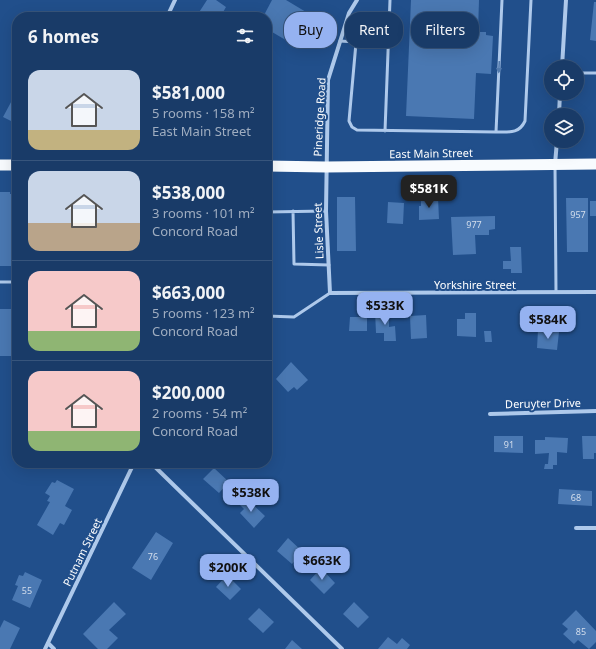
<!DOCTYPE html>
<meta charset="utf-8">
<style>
:root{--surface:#193b68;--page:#264671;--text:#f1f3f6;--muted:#9fadc0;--line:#37557c;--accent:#95b2f1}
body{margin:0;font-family:"Noto Sans",sans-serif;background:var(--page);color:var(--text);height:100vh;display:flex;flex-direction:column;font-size:15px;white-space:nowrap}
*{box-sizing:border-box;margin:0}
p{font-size:13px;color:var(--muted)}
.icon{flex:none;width:22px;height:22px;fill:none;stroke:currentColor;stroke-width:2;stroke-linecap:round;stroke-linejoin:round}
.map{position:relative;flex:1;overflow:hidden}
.drawer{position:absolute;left:12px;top:12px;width:260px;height:456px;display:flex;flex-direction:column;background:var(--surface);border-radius:16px;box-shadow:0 4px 16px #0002,0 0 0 1px var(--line)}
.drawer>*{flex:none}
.hud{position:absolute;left:284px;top:12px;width:252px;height:36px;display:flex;gap:8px}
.controls{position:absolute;left:544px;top:60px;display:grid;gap:8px}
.controls a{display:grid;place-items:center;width:40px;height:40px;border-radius:50%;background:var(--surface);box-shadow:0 4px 16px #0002,0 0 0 1px var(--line);font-size:20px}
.price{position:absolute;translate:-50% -34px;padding:0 9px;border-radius:8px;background:var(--accent);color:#111;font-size:13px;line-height:26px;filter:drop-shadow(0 1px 2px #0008)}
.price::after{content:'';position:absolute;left:50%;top:24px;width:12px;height:9px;margin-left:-6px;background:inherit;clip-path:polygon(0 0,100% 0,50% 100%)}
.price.active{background:#222;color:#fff}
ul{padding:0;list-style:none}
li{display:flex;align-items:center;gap:12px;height:100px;padding:0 16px}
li+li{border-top:1px solid var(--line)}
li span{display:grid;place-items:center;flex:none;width:112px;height:80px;border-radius:12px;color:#555}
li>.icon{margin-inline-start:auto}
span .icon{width:48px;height:48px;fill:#fffc;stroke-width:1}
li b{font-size:17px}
h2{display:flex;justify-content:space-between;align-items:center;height:48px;padding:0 16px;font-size:17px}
.tag{padding:0 14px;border-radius:16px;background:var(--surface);box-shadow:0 4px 16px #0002,0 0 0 1px var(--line);font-size:14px;line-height:36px}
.tag.active{background:var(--accent);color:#111}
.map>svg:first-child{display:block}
.building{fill:#4a78b2}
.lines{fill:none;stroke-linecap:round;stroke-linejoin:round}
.service{stroke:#aec9eb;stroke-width:3}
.minor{stroke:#aec9eb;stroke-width:4}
.trunk{stroke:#f8fbfe;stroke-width:11}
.oneway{fill:#527aad}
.labels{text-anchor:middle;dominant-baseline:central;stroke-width:4;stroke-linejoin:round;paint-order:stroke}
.number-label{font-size:9px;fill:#d2ddec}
.street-label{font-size:11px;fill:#fff;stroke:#214f8b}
</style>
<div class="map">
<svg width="596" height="649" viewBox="0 0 596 649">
<rect width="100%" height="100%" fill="#214f8b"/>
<path class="building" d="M 207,0 L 216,0 L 226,7 L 222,14 L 219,12 L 216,17 L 196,17 Z
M 272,0 L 286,0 L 306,12 L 289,42 L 267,29 L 267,17 L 263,17 Z
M 411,0 L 479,0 L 478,32 L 486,32 L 486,35 L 493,36 L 491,74 L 476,73 L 474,119 L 406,116 Z
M 594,2 L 596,2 L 596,41 L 590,40 Z
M 17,91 L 17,124 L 3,117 Z
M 0,192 L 10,192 L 10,194 L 17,194 L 17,266 L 0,266 Z
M 337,197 L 355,197 L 356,251 L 337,251 Z
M 438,198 L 439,219 L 419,220 L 419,206 L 421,206 L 421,199 Z
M 566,198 L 588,198 L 588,252 L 567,252 Z
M 590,201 L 596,201 L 596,216 L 590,216 Z
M 388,202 L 404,203 L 403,224 L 387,223 Z
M 495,216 L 495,229 L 489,230 L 489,235 L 475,235 L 476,254 L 453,255 L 451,217 Z
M 267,230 L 273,230 L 273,280 L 267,280 Z
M 510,247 L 521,247 L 522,273 L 511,273 L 511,269 L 503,269 L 503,261 L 511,261 Z
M 0,309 L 14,309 L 14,356 L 0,356 Z
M 375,311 L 389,311 L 389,327 L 395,326 L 396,341 L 384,341 L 384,333 L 376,333 Z
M 465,313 L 476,313 L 476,337 L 457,336 L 457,319 L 465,319 Z
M 426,315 L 427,338 L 411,339 L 410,316 Z
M 350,317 L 367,317 L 367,331 L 349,331 Z
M 538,330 L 559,332 L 557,350 L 537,348 Z
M 484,331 L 491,331 L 492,342 L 485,342 Z
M 291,362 L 308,380 L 297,390 L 294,387 L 288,392 L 276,379 Z
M 494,436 L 523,436 L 523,453 L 494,452 Z
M 582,436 L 596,436 L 596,453 L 594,453 L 594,459 L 583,459 Z
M 545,437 L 568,438 L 567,453 L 557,452 L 557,465 L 553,465 L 553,469 L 544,469 L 545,464 L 548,464 L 549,453 L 535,454 L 535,440 L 545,440 Z
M 214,468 L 229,482 L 219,493 L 203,479 Z
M 57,480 L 74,489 L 65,506 L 72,510 L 64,525 L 60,523 L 53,535 L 37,525 L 50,502 L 47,501 L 50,496 L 45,493 L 52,482 L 55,483 Z
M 559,489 L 592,491 L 592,506 L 558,504 Z
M 246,498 L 265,516 L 254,528 L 240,513 L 244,509 L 240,505 Z
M 156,532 L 173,543 L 151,580 L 132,568 Z
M 288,538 L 303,552 L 292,564 L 277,551 Z
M 321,568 L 335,583 L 324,594 L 310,580 Z
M 25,572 L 42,580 L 30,608 L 12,600 L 18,586 L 15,585 L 19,575 L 23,576 Z
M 227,575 L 241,589 L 230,600 L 216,587 Z
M 114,602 L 126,614 L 109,630 L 118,638 L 107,649 L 98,649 L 83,634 Z
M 354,602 L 369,617 L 358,628 L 343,614 Z
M 259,608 L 274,622 L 263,633 L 248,619 Z
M 576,610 L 596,631 L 596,642 L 589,649 L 578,640 L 574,644 L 563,634 L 568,629 L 562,624 Z
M 4,620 L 20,628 L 10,649 L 0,649 L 0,628 Z
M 388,637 L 397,644 L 402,638 L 410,645 L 407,649 L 378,649 Z
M 292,640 L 302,649 L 285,649 Z"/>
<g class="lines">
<path class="service" d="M 502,0 L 496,132 C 509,132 519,134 525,121 L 531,0
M 340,41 L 388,44
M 356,43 L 349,121 L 352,127 L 357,130 L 496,132
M 577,73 L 596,73
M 385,131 L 390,0
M 555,166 L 556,292
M 293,211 L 294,264 L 329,265
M 267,212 L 326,211
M 0,282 L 17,282
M 267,316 L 294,317 L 330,293"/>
<path class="minor" d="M 357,0 L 349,13 L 328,80 L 326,211 L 330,293 L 596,292
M 167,17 L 175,0
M 562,67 L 566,0
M 559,115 L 560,93
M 555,164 L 557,141
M 490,414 L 596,411
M 151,463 L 342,649
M 576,528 L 596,528
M 48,643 L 54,649
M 45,649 L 134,463"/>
<path class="trunk" d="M 0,165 L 17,165
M 267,166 L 326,167 L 596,164"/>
</g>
<defs><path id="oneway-solid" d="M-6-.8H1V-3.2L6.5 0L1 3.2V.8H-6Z"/></defs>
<use class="oneway" href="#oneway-solid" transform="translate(499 67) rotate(93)"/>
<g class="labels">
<g class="number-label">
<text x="578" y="214">957</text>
<text x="474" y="224">977</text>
<text x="509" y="444">91</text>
<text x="576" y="497">68</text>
<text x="153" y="556">76</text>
<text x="27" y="590">55</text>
<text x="581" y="631">85</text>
</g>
<g class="street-label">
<text transform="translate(319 117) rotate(-87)">Pineridge Road</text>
<text transform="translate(431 153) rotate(-1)">East Main Street</text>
<text transform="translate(318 231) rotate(-92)">Lisle Street</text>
<text x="475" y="284">Yorkshire Street</text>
<text transform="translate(543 403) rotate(-1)">Deruyter Drive</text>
<text transform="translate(82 552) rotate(-64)">Putnam Street</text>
</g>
</g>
</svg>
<div class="controls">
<a><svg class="icon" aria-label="locate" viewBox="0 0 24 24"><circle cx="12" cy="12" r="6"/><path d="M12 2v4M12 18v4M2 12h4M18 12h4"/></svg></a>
<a><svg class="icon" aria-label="layers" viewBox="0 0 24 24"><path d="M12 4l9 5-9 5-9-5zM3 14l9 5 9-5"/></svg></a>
</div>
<b class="price active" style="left:429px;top:209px">$581K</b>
<b class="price" style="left:385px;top:326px">$533K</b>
<b class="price" style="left:548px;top:340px">$584K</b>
<b class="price" style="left:251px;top:513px">$538K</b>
<b class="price" style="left:322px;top:581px">$663K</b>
<b class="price" style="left:228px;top:588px">$200K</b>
<div class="hud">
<a class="tag active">Buy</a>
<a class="tag">Rent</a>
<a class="tag">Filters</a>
</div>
<section class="drawer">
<h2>6 homes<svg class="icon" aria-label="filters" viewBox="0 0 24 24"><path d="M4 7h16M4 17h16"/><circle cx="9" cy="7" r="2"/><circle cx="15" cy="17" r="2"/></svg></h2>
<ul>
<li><span style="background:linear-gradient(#c9d6e8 75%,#c2b280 0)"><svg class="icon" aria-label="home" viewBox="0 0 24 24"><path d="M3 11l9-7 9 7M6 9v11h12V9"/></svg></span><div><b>$581,000</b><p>5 rooms · 158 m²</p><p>East Main Street</p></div></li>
<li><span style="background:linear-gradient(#c9d6e8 65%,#b9a48a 0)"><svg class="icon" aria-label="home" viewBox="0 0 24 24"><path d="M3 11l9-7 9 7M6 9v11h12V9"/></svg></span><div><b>$538,000</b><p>3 rooms · 101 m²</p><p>Concord Road</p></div></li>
<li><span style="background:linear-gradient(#f6c9c9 75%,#8fb573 0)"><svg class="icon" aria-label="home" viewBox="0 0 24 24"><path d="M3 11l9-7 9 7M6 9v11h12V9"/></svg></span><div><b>$663,000</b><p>5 rooms · 123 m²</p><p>Concord Road</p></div></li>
<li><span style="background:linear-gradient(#f6c9c9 75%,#8fb573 0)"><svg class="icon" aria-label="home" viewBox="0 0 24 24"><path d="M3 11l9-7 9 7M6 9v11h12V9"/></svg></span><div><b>$200,000</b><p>2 rooms · 54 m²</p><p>Concord Road</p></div></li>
</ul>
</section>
</div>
